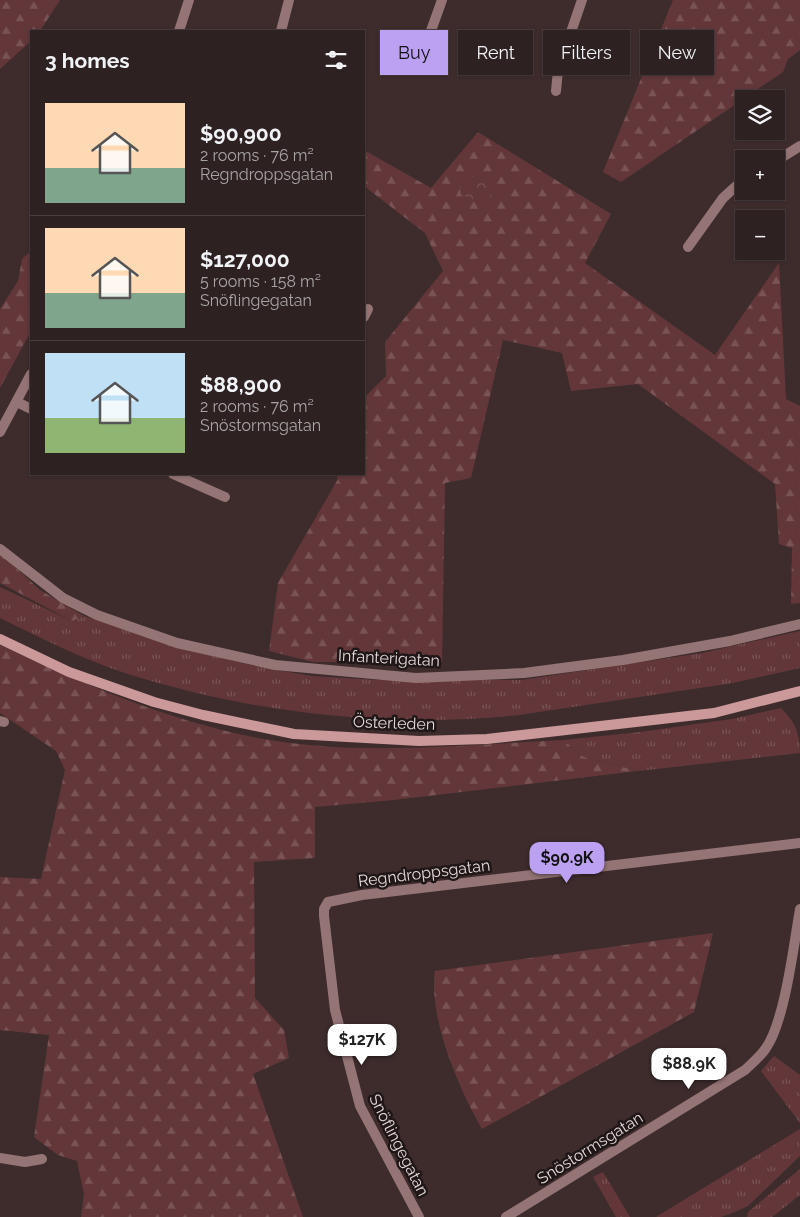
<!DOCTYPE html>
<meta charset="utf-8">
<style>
:root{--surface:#2e2122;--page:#3a2e2f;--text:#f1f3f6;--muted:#a7a3a5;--line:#493e40;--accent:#bca0f2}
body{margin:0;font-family:Raleway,sans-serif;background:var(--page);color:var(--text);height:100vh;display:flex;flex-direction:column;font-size:19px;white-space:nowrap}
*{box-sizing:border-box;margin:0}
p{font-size:16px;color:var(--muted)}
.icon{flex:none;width:28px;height:28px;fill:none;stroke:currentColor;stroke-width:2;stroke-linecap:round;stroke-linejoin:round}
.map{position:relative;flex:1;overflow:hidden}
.panel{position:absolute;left:30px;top:30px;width:335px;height:445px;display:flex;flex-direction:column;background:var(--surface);border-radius:0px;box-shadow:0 1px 4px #0004,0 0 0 1px var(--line)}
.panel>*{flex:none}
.top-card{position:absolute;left:380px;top:30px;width:345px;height:45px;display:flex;gap:10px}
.controls{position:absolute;left:735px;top:90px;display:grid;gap:10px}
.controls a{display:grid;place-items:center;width:50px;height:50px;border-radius:0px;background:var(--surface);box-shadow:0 1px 4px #0004,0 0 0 1px var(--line);font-size:25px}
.price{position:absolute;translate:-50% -42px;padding:0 11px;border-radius:10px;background:#fff;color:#222;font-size:16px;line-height:32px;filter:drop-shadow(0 1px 2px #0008)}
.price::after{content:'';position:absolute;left:50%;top:30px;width:15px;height:11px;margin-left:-8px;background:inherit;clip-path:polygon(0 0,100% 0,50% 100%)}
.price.on{background:var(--accent);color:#111}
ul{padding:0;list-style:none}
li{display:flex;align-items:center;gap:15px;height:125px;padding:0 15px}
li+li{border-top:1px solid var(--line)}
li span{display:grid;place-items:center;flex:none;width:140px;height:100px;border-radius:0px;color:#555}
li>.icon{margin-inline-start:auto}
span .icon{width:60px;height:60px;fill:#fffc;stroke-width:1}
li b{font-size:21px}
h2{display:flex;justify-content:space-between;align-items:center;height:60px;padding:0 15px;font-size:21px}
.chip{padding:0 18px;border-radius:0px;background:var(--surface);box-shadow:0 1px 4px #0004,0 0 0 1px var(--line);font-size:18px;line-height:45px}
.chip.on{background:var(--accent);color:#111}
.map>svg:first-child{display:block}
.grass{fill:url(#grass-tufts)}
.forest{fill:url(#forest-firs)}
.park{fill:url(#park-crowns)}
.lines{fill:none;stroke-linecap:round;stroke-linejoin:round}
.minor{stroke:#947475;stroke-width:10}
.tertiary{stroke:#947475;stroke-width:10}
.secondary{stroke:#cc999a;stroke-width:10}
.labels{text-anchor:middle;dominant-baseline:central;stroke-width:5;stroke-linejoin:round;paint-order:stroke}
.street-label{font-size:16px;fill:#e2d6d6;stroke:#1f1717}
</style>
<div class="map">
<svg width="800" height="1217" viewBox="0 0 800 1217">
<defs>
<pattern id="grass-tufts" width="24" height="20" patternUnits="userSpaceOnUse" patternTransform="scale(1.25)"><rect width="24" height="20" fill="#633739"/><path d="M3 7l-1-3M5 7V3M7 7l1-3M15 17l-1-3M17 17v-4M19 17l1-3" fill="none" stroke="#795355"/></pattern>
<pattern id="forest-firs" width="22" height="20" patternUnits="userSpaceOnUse" patternTransform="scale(1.25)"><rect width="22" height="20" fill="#633739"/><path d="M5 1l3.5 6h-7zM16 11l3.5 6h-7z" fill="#795355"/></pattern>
<pattern id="park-crowns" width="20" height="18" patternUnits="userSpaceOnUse" patternTransform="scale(1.25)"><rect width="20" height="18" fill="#633739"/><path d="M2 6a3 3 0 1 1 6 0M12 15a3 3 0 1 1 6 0" fill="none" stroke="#795355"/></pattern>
</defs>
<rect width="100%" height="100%" fill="#3e2c2d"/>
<path class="grass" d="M 0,587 L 72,621 L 84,616 L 214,656 L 265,668 L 312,676 L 377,680 L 521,680 L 702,653 L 800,631 L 800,668 L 733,683 L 519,715 C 387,729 251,713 125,673 C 82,659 41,638 0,618 Z
M 781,708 C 795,722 800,733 800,753 L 638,771 L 584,757 L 563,740 L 640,732 L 732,719 Z
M 774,1056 L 800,1075 L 800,1123 L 761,1071 Z
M 800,1129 L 800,1156 L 748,1206 L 730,1214 L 721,1217 L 656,1217 Z
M 800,1169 L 800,1195 L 772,1217 L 747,1217 L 748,1212 Z
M 603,1172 L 630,1217 L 616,1217 L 593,1177 Z"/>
<path class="forest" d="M 0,0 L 60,0 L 40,31 L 31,31 L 31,41 L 0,69 Z
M 673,0 L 800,0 L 800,50 L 788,59 L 783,72 L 621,182 L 603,172 Z
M 478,132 L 611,214 L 585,263 L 715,355 L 779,263 L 786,399 L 800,406 L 800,603 L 791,604 L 792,548 L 779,544 L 775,484 L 638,384 L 571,391 L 562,353 L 503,340 L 471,478 L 445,483 L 442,662 L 313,662 L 269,651 L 278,583 L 338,479 L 336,474 L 364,474 L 364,398 L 386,376 L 385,342 L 443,271 L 425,233 L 364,186 L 364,150 L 431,188 Z
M 31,251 L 31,331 L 0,388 L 0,309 L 18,281 L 22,259 Z
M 0,553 L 40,590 L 84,616 L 72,621 L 0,583 Z
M 0,645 C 81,683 164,719 253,737 C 354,757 461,745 563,740 L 584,757 L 638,771 L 394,800 L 315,807 L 315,858 L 254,862 L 255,998 L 284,1030 L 289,1058 L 253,1074 L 303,1217 L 81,1217 L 84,1194 L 77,1161 L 58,1155 L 34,1137 L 49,1035 L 0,1030 L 0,877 L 41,879 L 65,770 L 56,751 L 0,713 Z
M 713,933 L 694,1012 L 482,1129 C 459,1089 428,1017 435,971 Z"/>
<path class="park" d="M 469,175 L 494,184 C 494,193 491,199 483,203 L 461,195 L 460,187 Z"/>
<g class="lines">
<path class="minor" d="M 281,31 L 289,0
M 414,71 L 422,56 L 442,0
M 556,91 L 558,70 L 582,0
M 776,161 L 800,146
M 688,247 L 723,198 L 744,179
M 364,317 L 368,309
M 17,402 L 31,409
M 173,474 L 225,497
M 0,549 L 63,598 L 97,615 L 177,643 L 275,665 L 416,678 L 524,673 L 623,660 L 730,641 L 800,624
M 0,721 L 4,722
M 0,1158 L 25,1162 L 42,1159
M 419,1217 L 360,1106 L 335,1010 L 324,916 L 324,909 L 328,902 L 362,895 L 800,843
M 506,1217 L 745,1070 C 752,1063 761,1056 766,1048 C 785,1021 794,943 800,909"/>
<path class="tertiary" d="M 179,31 L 189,0
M 0,432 L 31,374"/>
<path class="secondary" d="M 0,639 L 69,672 L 154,702 L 203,715 L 294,734 L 419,741 L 487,739 L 714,713 L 800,691"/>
</g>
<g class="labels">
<g class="street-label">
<text transform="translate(389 658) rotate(3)">Infanterigatan</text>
<text transform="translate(394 723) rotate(2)">Österleden</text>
<text transform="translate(424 873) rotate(-7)">Regndroppsgatan</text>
<text transform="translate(399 1145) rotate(63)">Snöflingegatan</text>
<text transform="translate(590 1148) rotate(-32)">Snöstormsgatan</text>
</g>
</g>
</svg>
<div class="controls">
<a><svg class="icon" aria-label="layers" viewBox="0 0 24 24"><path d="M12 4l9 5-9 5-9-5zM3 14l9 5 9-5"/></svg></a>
<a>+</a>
<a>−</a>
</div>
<b class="price on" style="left:567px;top:884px">$90.9K</b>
<b class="price" style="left:362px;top:1066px">$127K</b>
<b class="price" style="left:689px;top:1090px">$88.9K</b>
<div class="top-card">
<a class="chip on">Buy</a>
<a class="chip">Rent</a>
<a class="chip">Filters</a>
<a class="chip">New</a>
</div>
<section class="panel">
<h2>3 homes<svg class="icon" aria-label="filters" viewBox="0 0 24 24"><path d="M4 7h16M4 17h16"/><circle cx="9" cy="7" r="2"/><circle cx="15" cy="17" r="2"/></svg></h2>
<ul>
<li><span style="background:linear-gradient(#ffd9b3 65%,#7fa58c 0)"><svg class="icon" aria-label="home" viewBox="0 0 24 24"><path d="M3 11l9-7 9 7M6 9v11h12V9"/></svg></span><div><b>$90,900</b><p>2 rooms · 76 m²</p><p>Regndroppsgatan</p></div></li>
<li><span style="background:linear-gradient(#ffd9b3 65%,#7fa58c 0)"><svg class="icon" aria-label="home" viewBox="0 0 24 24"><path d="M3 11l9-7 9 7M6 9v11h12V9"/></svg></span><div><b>$127,000</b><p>5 rooms · 158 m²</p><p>Snöflingegatan</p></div></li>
<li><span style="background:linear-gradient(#bfe0f5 65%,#8fb573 0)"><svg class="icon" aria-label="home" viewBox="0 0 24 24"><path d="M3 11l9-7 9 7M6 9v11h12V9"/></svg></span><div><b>$88,900</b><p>2 rooms · 76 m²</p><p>Snöstormsgatan</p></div></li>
</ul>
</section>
</div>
